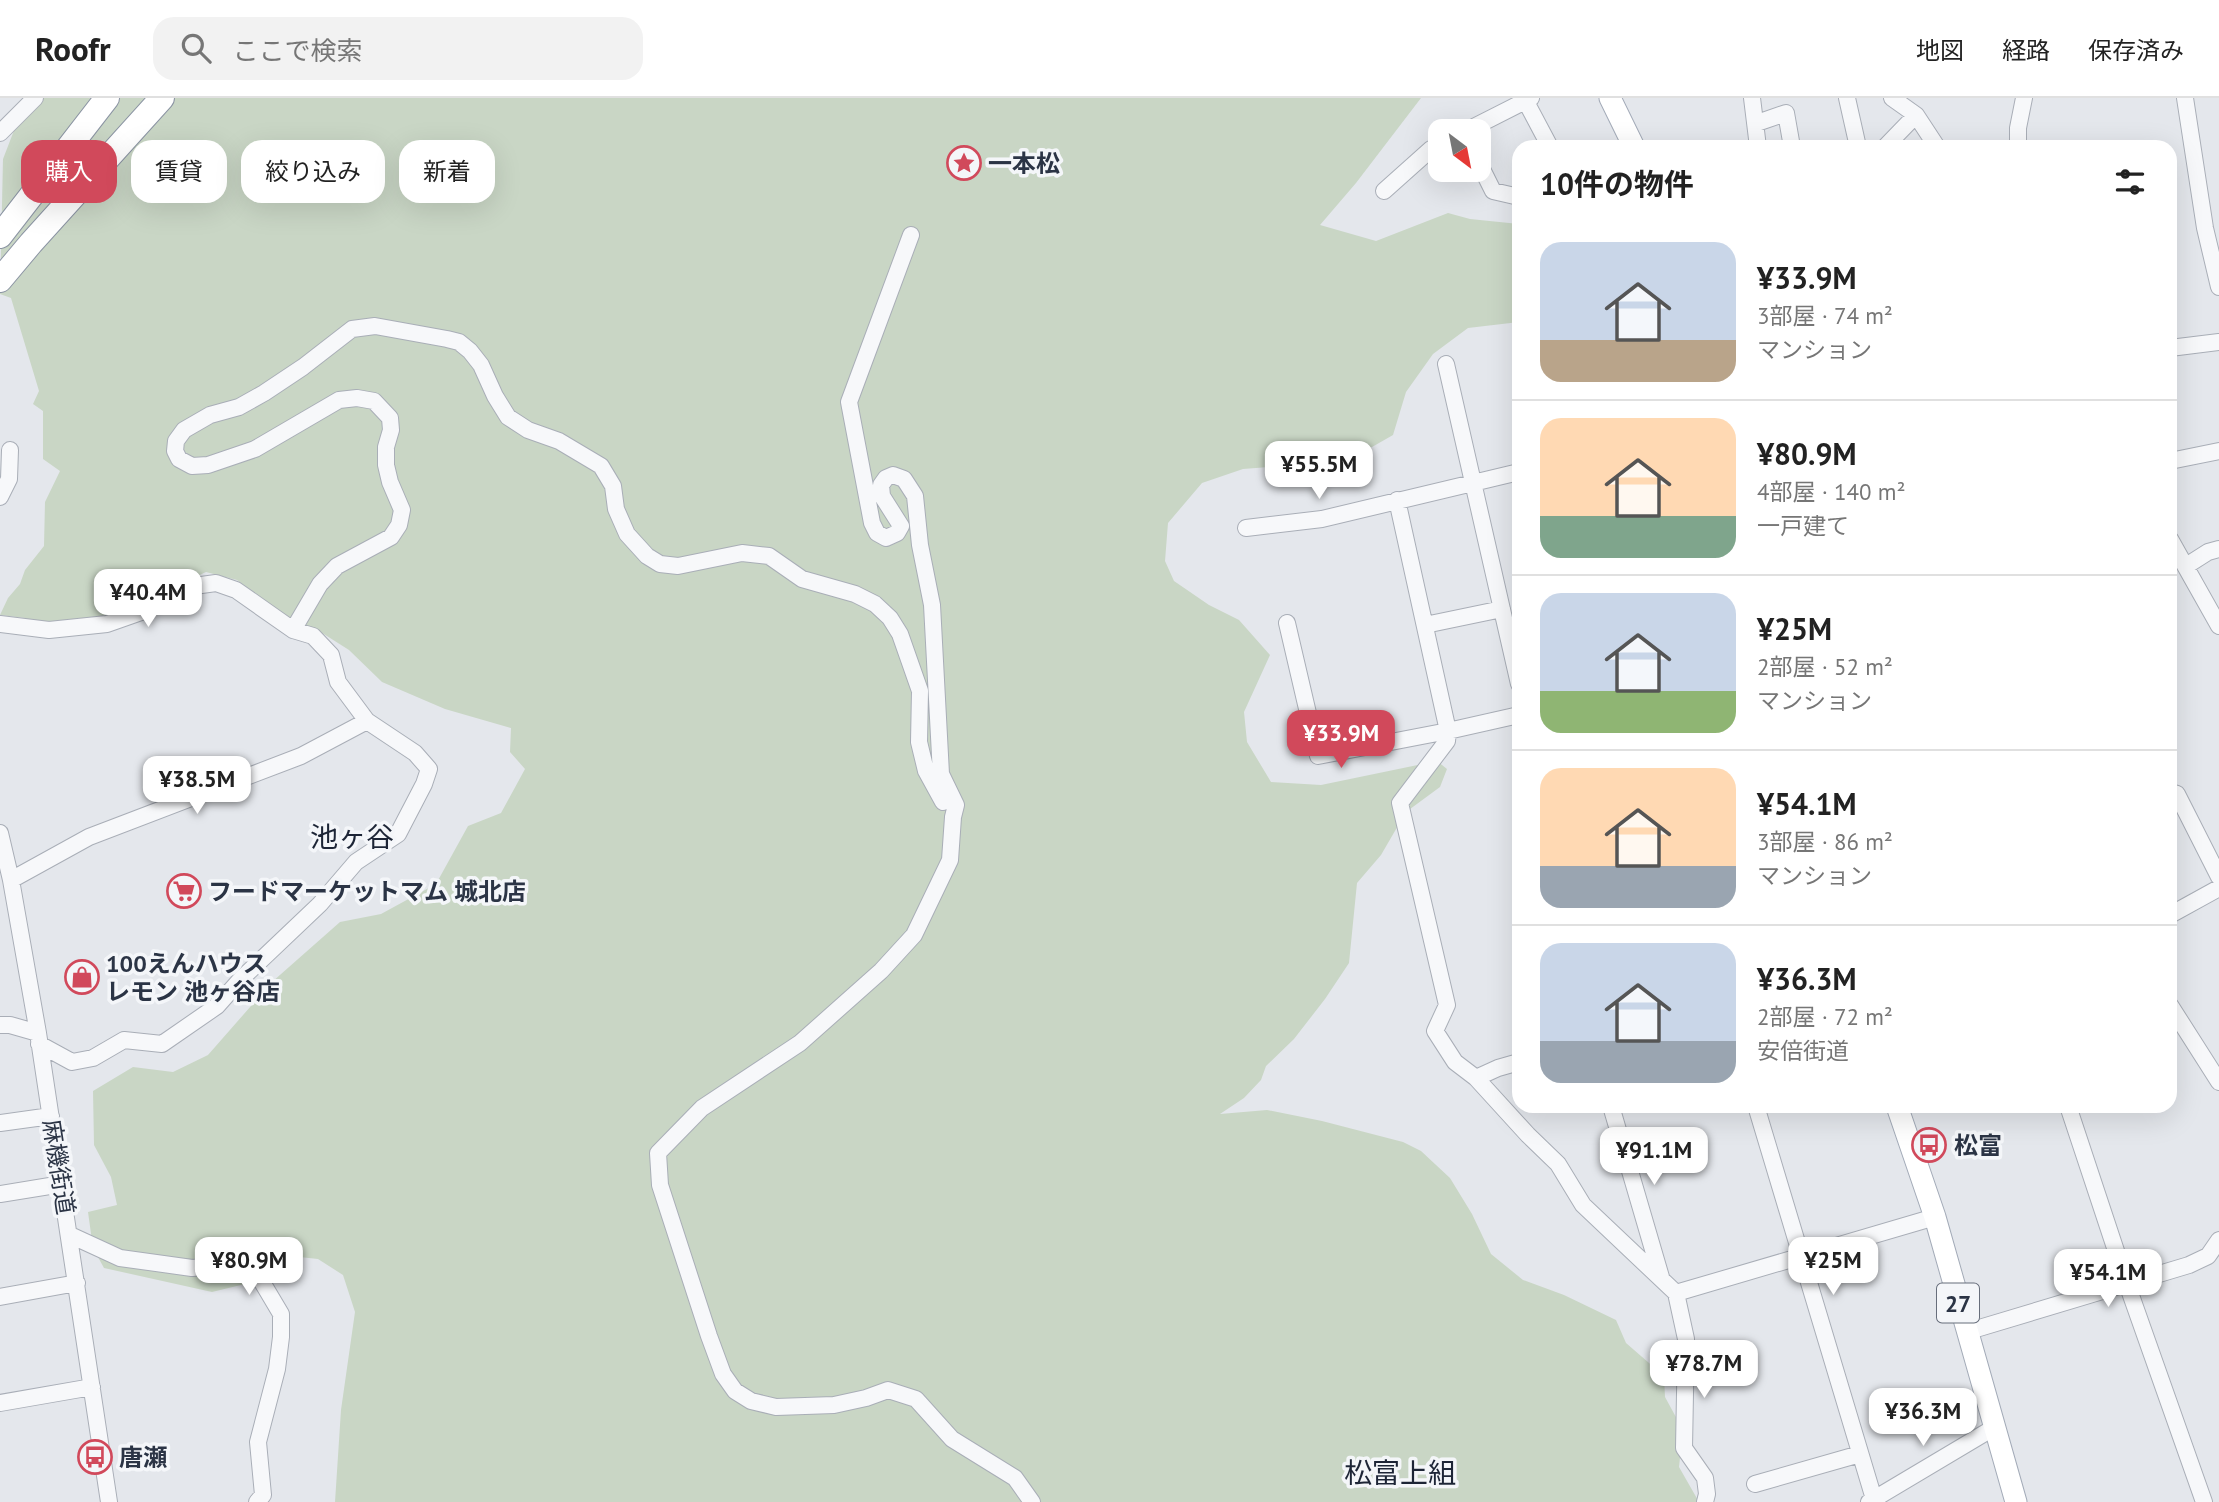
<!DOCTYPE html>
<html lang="ja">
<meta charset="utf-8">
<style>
:root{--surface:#fff;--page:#f2f2f2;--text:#222;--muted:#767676;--line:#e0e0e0;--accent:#d1495b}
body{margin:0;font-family:"PT Sans","Noto Sans JP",sans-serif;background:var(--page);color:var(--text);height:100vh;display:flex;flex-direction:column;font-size:26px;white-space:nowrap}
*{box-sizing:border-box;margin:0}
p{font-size:23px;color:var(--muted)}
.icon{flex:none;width:38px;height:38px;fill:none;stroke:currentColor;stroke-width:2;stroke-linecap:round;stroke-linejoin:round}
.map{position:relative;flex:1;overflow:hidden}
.sheet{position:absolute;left:1512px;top:42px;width:665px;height:973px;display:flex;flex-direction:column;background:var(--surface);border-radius:21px;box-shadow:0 7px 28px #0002}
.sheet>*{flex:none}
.banner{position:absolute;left:21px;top:42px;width:665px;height:63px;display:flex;gap:14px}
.needle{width:46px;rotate:148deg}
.tools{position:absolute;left:1428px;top:21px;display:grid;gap:14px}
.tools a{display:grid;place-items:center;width:63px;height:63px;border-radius:14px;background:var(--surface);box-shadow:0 7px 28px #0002;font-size:35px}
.price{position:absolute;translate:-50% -60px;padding:0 16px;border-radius:14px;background:#fff;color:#222;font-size:23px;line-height:46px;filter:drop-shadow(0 2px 4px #0008)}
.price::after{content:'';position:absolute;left:50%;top:42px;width:21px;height:16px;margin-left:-10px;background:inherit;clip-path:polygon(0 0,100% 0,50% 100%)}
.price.current{background:var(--accent);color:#fff}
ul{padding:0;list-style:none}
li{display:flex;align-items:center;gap:21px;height:175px;padding:0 28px}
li+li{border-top:2px solid var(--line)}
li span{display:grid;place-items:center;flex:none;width:196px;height:140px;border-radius:21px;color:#555}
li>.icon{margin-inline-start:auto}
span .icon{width:84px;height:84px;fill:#fffc;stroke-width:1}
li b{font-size:30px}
h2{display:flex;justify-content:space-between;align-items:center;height:84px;padding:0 28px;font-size:30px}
.tag{padding:0 24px;border-radius:21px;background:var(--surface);box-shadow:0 7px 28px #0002;font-size:24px;line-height:63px}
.tag.current{background:var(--accent);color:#fff}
header{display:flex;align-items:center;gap:42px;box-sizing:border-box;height:98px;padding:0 35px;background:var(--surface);border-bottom:2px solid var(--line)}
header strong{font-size:33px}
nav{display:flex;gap:38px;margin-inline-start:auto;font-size:24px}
.search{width:490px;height:63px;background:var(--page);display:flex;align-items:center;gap:18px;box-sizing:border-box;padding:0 24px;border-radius:21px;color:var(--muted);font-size:26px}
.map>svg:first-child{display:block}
.green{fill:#c9d6c5}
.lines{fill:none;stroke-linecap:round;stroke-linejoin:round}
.minor-casing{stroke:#a9aeb7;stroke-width:18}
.major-casing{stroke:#a3abb8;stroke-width:23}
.highway-casing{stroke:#8b94a3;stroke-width:26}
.minor{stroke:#f7f8fa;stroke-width:16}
.major{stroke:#fff;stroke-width:21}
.highway{stroke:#fff;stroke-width:24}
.labels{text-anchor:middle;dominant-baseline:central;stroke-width:7;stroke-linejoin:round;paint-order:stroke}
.shield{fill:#f4f6f9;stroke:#676e7b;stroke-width:2}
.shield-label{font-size:23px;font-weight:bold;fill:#2b3445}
.poi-label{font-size:24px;font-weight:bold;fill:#2b3445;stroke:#f4f6f9;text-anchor:start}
.street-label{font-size:24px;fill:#2b3445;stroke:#f4f6f9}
.quarter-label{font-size:28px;fill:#1d2536;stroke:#f4f6f9}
</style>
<header>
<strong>Roofr</strong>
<div class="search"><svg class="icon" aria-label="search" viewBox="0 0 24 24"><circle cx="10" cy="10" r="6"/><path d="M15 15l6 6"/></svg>ここで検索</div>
<nav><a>地図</a><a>経路</a><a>保存済み</a></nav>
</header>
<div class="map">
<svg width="2219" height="1404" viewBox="0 0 2219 1404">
<rect width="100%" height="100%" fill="#e4e7ec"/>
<path class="green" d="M 28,0 L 1421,0 L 1356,85 L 1320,127 L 1376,143 L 1448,115 L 1470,121 L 1519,126 L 1519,224 L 1468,230 L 1433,256 L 1406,294 L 1393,337 L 1372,349 L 1329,364 L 1243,371 L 1202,385 L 1168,425 L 1165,463 L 1174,483 L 1209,507 L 1239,522 L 1270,557 L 1244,614 L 1247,644 L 1271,684 L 1321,687 L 1437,663 L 1447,671 L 1440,689 L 1406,714 L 1381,757 L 1357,785 L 1349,865 L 1325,901 L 1294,941 L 1266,968 L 1261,982 L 1244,1000 L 1220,1016 L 1267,1012 L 1322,1023 L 1403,1044 L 1421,1053 L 1450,1080 L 1472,1116 L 1491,1156 L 1523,1182 L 1564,1197 L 1616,1222 L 1626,1245 L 1664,1278 L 1665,1299 L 1683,1332 L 1679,1369 L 1699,1404 L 335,1404 L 341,1312 L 355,1214 L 343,1177 L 318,1161 L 290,1158 L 270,1165 L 258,1178 L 245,1186 L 212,1194 L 104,1170 L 93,1150 L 88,1114 L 117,1107 L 111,1079 L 94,1047 L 93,993 L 133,969 L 173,974 L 208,957 L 272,884 L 340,824 L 381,816 L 436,786 L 468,728 L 501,715 L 525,671 L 510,654 L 511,630 L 445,611 L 382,584 L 349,552 L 319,533 L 285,520 L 237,482 L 206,474 L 123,513 L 82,528 L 34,526 L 25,520 L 0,517 L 8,500 L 20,486 L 25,472 L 44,448 L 45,404 L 60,373 L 43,361 L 43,313 L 33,306 L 39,293 L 11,200 L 0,196 L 3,61 L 25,4 Z"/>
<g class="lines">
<g class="minor-casing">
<path id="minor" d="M 1524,0 L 1550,49
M 1752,0 L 1758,49
M 1847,0 L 1858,49
M 1892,0 L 1916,17 L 1937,49
M 2185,0 L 2205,130 L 2219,189
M 1757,25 L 1786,15 L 1792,49
M 1466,33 L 1531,0
M 0,35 L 35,0
M 1885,49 L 1916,17
M 2018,49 L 2018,30 L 2024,0
M 1479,65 L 1493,93 L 1519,99
M 1384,93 L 1431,51 L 1440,46
M 911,137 L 849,304 L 872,425 L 877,435 L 886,440 L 897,435 L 901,428 L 882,398 L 881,387 L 886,380 L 893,377 L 904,381 L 915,398 L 920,447 L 932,507 L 941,676 L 956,707 L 953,719 L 950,762 L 914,837 L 881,873 L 800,945 L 702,1010 L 658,1055 L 660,1087 L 709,1238 L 723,1276 L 735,1293 L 751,1303 L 776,1309 L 834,1307 L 866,1300 L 888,1292 L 916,1301 L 952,1341 L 1015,1380 L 1032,1404
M 2170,250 L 2219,244
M 1446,266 L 1519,586
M 2170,363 L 2219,353
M 0,399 L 9,381 L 10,352
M 1397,402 L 1448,633 L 1447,643 L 1400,705 L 1447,907 L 1435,933 L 1455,964 L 1476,980 L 1528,1037 L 1558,1066 L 1583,1107 L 1676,1195 L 1686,1241 L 1684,1350 L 1705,1380 L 1707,1396 L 1705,1404
M 1246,430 L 1322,421 L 1519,374
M 2170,441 L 2219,528
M 2186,468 L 2208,454 L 2219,451
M 1287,525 L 1318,658 L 1448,633 L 1519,617
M 0,526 L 49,532 L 107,526 L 144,513 L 194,488 L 216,485 L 236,492 L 293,532 L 313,538 L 331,557 L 338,584 L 367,623 L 415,655 L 429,671 L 424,686 L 398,736 L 356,764 L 320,806 L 240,882 L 217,908 L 162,946 L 124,942 L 93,960 L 72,964 L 39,946
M 1425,527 L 1502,511
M 293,532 L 320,486 L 337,468 L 391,439 L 399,427 L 402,412 L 390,384 L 386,367 L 386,349 L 391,332 L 390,320 L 374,303 L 357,300 L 339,302 L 255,351 L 208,367 L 192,368 L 179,361 L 175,353 L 176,343 L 184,332 L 210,317 L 239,309 L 264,295 L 303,269 L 352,231 L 375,228 L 447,241 L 459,244 L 470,253 L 481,267 L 495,298 L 508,319 L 528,332 L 559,343 L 601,368 L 613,388 L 616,411 L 627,436 L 647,458 L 660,466 L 678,468 L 742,455 L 769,458 L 802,481 L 855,496 L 875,506 L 890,520 L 900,536 L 920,593 L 919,644 L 926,673 L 943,704
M 2170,694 L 2177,696 L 2219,779
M 0,735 L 11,782 L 38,935 L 109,1404
M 11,782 L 89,739 L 301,658 L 367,623
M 2170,817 L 2219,790
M 2170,907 L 2219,984
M 0,927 L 10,927 L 38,935
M 1476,980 L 1498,970 L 1519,964
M 1611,1008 L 1661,1179
M 1756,1008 L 1874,1401
M 2068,1008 L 2127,1186 L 2204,1404
M 0,1025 L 51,1018
M 0,1096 L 62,1086
M 70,1137 L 120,1160 L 192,1170 L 240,1166 L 249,1170 L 262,1184 L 281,1216 L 281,1239 L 277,1271 L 258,1344 L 263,1397 L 257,1404
M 1676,1195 L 1935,1119
M 0,1199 L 77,1185
M 1966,1234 L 2189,1167 L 2208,1158 L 2219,1142
M 0,1305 L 92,1289
M 1755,1386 L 1860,1356
M 1869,1404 L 1995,1329"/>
</g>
<g class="major-casing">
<path id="major" d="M 1610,0 L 1634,49
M 1897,1008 L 1935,1119 L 2016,1404"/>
</g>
<g class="highway-casing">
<path id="highway" d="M 0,138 L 107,0
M 0,182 L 31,145 L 162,0"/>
</g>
<use href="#minor" class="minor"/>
<use href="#major" class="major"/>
<use href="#highway" class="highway"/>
</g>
<defs>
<g id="sight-ring" transform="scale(1.75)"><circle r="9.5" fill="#f4f6f9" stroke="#d1495b" stroke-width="1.5"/><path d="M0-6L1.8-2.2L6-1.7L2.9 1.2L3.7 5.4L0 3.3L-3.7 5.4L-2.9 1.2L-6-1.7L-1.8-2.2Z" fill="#d1495b"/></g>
<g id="supermarket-ring" transform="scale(1.75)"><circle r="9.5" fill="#f4f6f9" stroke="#d1495b" stroke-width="1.5"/><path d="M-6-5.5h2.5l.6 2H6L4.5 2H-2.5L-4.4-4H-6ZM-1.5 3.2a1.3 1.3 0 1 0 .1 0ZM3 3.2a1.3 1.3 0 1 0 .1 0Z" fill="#d1495b"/></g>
<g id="shop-ring" transform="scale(1.75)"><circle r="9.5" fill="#f4f6f9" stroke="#d1495b" stroke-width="1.5"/><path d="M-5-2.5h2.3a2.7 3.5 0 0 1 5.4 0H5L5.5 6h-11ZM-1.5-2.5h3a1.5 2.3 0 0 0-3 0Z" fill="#d1495b"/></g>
<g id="bus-ring" transform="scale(1.75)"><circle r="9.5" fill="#f4f6f9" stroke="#d1495b" stroke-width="1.5"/><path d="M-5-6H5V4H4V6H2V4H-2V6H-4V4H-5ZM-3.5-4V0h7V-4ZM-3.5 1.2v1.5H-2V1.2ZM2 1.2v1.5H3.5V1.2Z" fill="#d1495b"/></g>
</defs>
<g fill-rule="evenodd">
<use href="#sight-ring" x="964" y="65"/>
<use href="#supermarket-ring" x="184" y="793"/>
<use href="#shop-ring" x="82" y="879"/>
<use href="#bus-ring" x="1929" y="1047"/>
<use href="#bus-ring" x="95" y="1359"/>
</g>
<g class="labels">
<rect class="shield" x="1937" y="1185.5" width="42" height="39" rx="5"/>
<g class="shield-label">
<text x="1958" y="1205">27</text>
</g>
<g class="poi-label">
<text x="988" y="65">一本松</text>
<text x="208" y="793">フードマーケットマム 城北店</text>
<text x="106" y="865">100えんハウス<tspan x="106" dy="28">レモン 池ヶ谷店</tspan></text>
<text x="1954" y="1047">松富</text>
<text x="119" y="1359">唐瀬</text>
</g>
<g class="street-label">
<text transform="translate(59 1069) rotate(81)">麻機街道</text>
</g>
<g class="quarter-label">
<text x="352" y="738">池ヶ谷</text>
<text x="1400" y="1374">松富上組</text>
</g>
</g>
</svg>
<div class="tools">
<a><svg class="needle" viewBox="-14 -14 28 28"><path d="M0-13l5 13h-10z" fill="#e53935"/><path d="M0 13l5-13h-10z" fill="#767676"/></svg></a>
</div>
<b class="price" style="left:1319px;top:403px">¥55.5M</b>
<b class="price" style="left:148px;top:531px">¥40.4M</b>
<b class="price current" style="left:1341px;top:672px">¥33.9M</b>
<b class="price" style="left:197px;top:718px">¥38.5M</b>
<b class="price" style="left:1654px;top:1089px">¥91.1M</b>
<b class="price" style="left:249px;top:1199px">¥80.9M</b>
<b class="price" style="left:1833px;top:1199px">¥25M</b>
<b class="price" style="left:2108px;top:1211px">¥54.1M</b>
<b class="price" style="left:1704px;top:1302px">¥78.7M</b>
<b class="price" style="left:1923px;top:1350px">¥36.3M</b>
<div class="banner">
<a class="tag current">購入</a>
<a class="tag">賃貸</a>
<a class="tag">絞り込み</a>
<a class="tag">新着</a>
</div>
<section class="sheet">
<h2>10件の物件<svg class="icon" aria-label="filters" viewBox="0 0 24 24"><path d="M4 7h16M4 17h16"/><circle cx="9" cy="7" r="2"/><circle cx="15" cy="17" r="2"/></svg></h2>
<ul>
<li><span style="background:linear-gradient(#c9d6e8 70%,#b9a48a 0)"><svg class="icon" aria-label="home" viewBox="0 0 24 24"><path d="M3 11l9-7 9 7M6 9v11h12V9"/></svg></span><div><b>¥33.9M</b><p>3部屋 · 74 m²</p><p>マンション</p></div></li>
<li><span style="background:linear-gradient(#ffd9b3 70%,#7fa58c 0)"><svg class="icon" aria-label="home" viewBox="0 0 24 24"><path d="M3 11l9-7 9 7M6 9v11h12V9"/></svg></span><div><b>¥80.9M</b><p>4部屋 · 140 m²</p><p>一戸建て</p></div></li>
<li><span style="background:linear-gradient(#c9d6e8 70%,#8fb573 0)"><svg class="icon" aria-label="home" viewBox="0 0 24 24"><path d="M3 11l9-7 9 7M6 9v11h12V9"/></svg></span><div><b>¥25M</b><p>2部屋 · 52 m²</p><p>マンション</p></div></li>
<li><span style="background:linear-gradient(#ffd9b3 70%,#9aa5b1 0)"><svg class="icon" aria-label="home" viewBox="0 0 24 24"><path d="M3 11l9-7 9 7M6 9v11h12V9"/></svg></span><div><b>¥54.1M</b><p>3部屋 · 86 m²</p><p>マンション</p></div></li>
<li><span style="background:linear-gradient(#c9d6e8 70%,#9aa5b1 0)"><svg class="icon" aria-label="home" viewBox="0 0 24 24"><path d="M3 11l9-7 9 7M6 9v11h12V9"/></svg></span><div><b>¥36.3M</b><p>2部屋 · 72 m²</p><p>安倍街道</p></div></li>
</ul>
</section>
</div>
